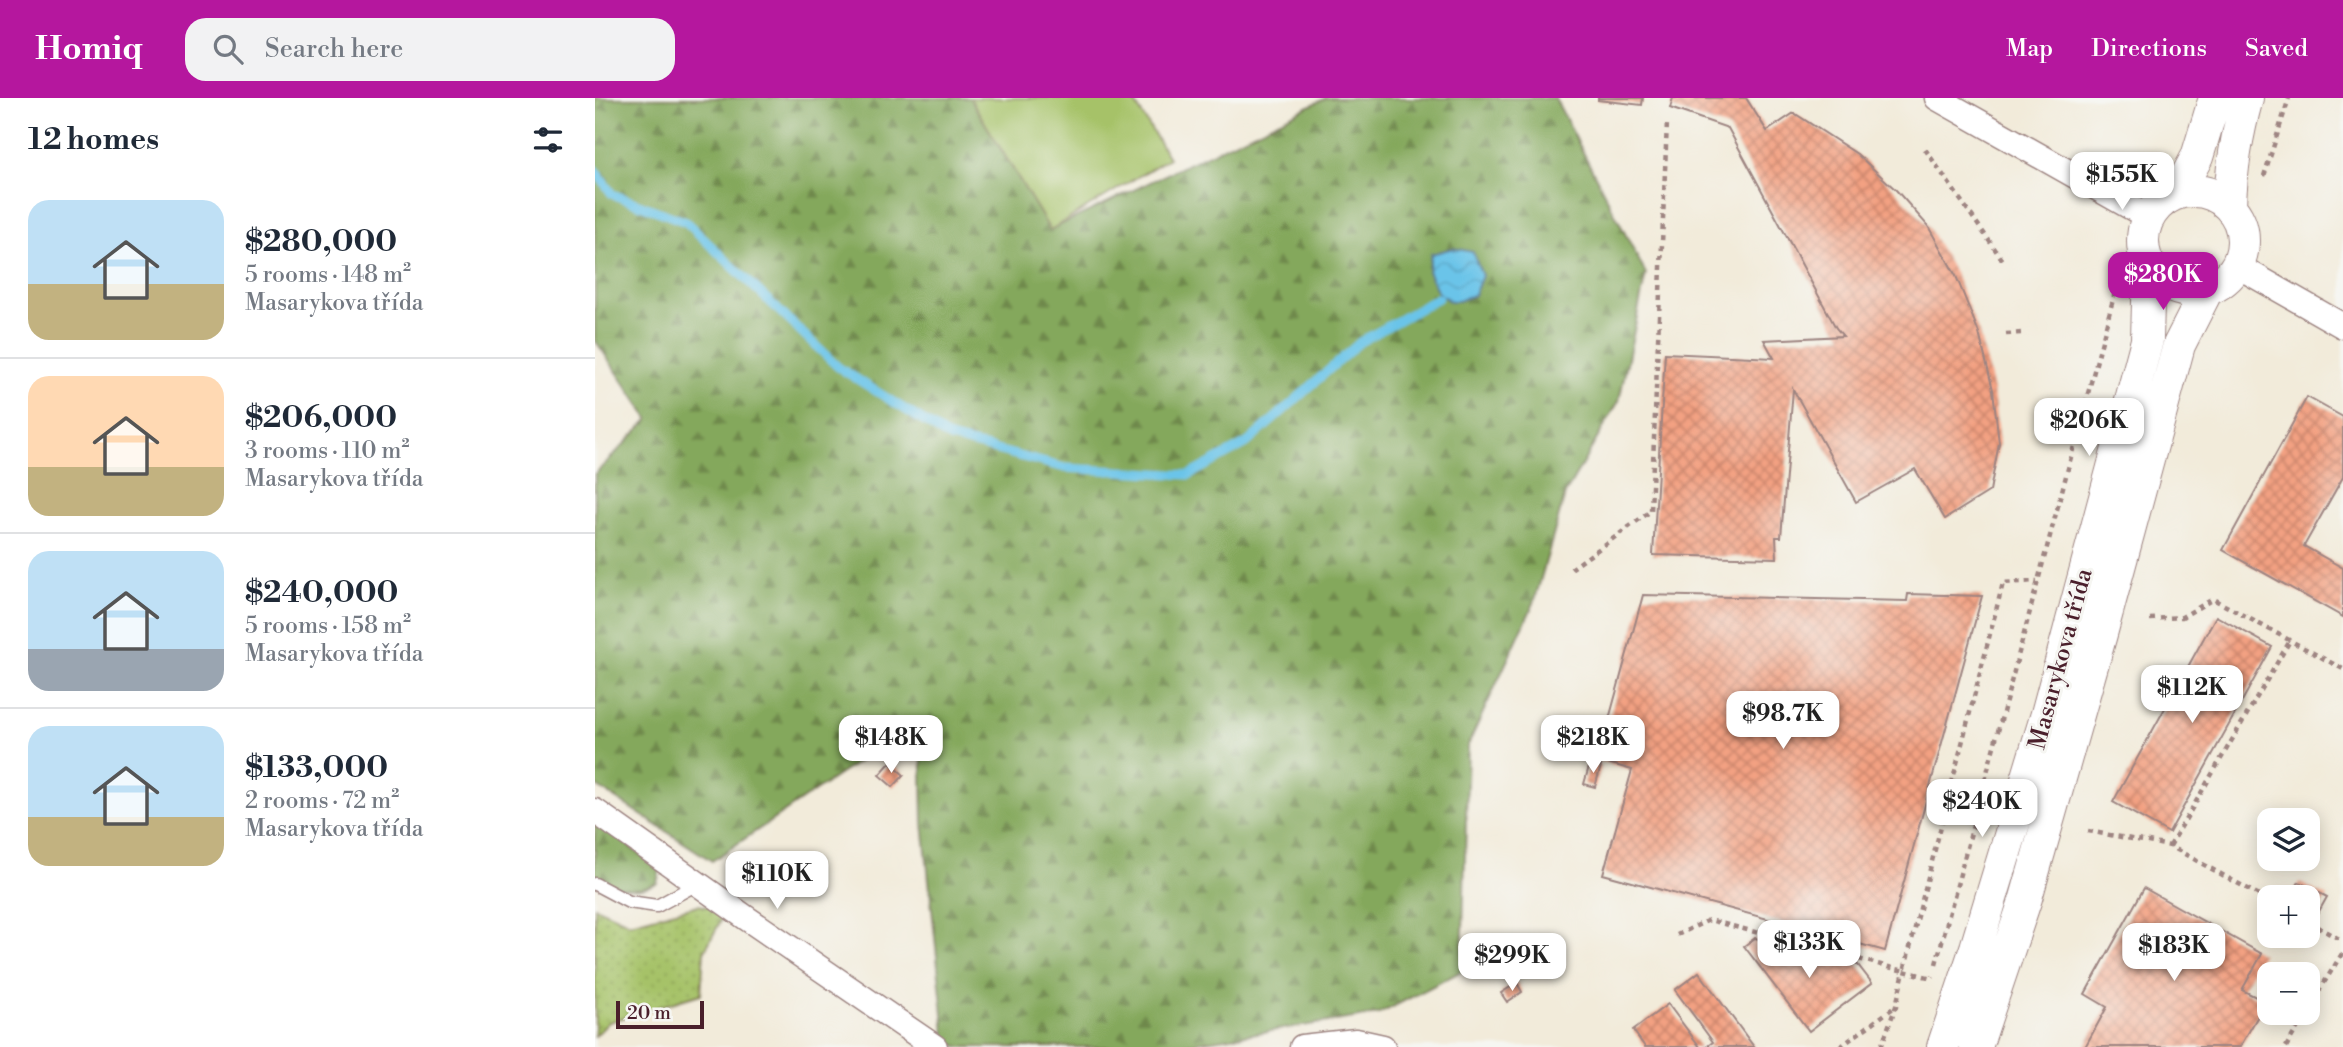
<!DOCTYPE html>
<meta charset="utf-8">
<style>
:root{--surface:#fff;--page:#f2f2f3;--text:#1f2937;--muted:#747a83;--line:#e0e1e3;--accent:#b5179e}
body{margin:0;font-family:"Libre Bodoni",serif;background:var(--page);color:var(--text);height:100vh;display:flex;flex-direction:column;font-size:26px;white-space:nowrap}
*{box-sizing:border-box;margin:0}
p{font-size:23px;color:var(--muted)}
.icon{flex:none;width:38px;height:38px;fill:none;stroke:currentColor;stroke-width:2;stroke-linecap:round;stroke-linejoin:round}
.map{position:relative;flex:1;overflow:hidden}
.panel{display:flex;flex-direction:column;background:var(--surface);width:595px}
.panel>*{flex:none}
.fabs{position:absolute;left:1662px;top:710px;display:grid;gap:14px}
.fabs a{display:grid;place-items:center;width:63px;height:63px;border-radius:14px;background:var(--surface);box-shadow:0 4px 18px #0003;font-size:35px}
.scale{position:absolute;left:21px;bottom:18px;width:88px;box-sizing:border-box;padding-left:7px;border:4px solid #4a1f2b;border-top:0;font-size:19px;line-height:24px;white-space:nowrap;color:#4a1f2b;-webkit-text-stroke:5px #f6f6f2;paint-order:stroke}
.price{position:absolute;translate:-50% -60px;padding:0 16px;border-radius:14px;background:#fff;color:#222;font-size:23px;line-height:46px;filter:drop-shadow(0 2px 4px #0008)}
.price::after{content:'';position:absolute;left:50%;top:42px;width:21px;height:16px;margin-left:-10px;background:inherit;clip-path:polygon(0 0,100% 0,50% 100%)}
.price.current{background:var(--accent);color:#fff}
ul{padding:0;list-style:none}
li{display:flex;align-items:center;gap:21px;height:175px;padding:0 28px}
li+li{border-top:2px solid var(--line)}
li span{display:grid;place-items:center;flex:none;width:196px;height:140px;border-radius:21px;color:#555}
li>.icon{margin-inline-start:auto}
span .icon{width:84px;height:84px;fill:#fffc;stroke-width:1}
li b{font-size:30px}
h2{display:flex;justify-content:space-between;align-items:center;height:84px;padding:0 28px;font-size:30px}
header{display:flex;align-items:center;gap:42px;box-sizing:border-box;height:98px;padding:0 35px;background:var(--accent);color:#fff}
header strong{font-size:33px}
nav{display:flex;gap:38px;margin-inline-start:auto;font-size:24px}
.search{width:490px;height:63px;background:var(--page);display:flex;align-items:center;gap:18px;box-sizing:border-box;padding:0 24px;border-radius:21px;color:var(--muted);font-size:26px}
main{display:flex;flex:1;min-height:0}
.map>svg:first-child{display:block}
.grass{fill:url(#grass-dots);stroke:#78704a;stroke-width:2}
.forest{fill:url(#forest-firs);stroke:#676444;stroke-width:2}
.pitch{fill:#a6c268;stroke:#78704a;stroke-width:2}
.water{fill:url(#water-waves);stroke:#5a728a;stroke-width:2}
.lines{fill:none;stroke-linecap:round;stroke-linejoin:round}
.stream{stroke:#6bc4e9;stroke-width:9}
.building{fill:url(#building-cross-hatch)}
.service-casing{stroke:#9e8582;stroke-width:15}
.minor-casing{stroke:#9e8582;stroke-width:27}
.tertiary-casing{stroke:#9e8582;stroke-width:34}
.path{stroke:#9e8582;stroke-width:4.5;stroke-dasharray:5 5;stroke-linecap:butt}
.service{stroke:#fff;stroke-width:12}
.minor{stroke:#fff;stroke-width:24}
.tertiary{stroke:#fff;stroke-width:32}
.labels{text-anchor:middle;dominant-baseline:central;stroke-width:6;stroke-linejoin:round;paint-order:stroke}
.street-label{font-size:24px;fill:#4a1f2b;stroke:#f6f6f2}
</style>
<header>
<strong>Homiq</strong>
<div class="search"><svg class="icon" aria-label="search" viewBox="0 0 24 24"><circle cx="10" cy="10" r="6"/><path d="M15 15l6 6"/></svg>Search here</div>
<nav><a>Map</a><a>Directions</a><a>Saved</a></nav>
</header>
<main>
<section class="panel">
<h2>12 homes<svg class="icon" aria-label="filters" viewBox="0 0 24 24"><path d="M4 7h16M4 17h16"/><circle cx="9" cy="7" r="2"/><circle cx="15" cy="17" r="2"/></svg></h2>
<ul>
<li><span style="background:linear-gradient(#bfe0f5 60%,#c2b280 0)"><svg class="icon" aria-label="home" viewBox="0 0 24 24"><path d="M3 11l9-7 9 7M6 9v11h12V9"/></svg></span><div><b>$280,000</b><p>5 rooms · 148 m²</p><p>Masarykova třída</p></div></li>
<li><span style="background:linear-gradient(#ffd9b3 65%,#c2b280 0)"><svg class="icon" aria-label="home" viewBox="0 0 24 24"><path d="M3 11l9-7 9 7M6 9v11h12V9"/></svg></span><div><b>$206,000</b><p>3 rooms · 110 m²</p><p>Masarykova třída</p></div></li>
<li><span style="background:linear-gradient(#bfe0f5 70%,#9aa5b1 0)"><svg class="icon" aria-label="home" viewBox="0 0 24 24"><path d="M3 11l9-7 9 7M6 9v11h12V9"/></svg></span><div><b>$240,000</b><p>5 rooms · 158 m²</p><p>Masarykova třída</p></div></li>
<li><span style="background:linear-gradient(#bfe0f5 65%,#c2b280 0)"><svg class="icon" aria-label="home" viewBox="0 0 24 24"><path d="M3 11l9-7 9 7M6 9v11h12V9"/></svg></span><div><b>$133,000</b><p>2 rooms · 72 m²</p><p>Masarykova třída</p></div></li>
</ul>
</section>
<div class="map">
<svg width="1748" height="949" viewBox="0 0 1748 949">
<defs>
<pattern id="grass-dots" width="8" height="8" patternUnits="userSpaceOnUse" patternTransform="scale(1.75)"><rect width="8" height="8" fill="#a6c268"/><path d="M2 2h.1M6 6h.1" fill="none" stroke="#90a65a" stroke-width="1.8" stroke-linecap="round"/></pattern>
<pattern id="forest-firs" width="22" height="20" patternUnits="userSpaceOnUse" patternTransform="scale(1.75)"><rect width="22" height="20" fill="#84a85c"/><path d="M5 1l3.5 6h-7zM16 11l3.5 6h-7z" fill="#6e884c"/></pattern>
<pattern id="water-waves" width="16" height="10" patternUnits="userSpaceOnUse" patternTransform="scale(1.75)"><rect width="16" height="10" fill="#6bc4e9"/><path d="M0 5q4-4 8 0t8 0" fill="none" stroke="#5ea8c8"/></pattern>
<pattern id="building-cross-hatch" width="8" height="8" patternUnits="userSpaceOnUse" patternTransform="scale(1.75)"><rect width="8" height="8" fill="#f3a182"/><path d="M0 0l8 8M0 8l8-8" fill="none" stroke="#c7836b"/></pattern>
</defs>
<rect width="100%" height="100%" fill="#f6f6f2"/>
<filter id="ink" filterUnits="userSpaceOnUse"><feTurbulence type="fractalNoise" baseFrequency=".0143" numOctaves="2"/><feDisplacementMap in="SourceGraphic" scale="14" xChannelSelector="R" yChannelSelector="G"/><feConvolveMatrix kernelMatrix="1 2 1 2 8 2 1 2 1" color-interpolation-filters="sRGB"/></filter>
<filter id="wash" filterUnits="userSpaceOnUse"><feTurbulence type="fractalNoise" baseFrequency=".00686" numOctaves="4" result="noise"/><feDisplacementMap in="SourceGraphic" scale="28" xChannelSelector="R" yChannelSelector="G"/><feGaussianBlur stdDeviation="1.57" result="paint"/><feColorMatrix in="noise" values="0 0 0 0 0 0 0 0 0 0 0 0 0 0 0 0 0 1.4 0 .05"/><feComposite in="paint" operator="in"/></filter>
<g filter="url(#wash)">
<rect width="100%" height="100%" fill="#f2ebda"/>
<path class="grass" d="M 103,807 L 116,809 L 126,815 L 126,822 L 109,854 L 106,896 L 14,924 L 0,938 L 0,809 L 35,825 Z"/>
<path class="forest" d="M 0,0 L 375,0 L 455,132 L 731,0 L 960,0 L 1051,176 L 1024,303 L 970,396 L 939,505 L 873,647 L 867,873 L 784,916 L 573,949 L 367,949 L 351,945 L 328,725 L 326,621 L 117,763 L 0,687 L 0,376 L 54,321 L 0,242 Z
M 0,722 L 65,772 L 62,785 C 40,795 21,790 0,780 Z"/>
<path class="pitch" d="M 375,0 L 537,0 L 574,60 L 455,132 Z"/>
<path class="water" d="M 858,150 L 878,154 L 887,178 L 879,197 L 864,203 L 854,203 L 843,195 L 833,173 L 836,156 Z"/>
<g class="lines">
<path class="stream" d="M 0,72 L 17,96 L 91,124 L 243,269 L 355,340 L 470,370 L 594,377 L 652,345 L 765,244 L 843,200"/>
</g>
<g id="blocks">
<path class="building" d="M 1003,0 L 1048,0 L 1047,7 L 1003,2 Z
M 1078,0 L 1151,0 L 1172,33 L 1199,15 L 1262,56 L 1301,92 L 1333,128 L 1361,178 L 1384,235 L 1398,292 L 1404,345 L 1395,393 L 1350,421 L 1320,371 L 1261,404 L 1198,291 L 1186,439 L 1181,439 L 1182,460 L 1058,457 L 1070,255 L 1179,260 L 1169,242 L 1248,238 L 1241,230 L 1133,30 L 1075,10 Z
M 1712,299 L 1748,319 L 1748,379 L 1709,448 L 1748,470 L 1748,519 L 1628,452 Z
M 1313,496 L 1387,498 L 1290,853 L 1008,776 L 1037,672 L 989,658 L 994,639 L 1008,643 L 1048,497 L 1312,503 Z
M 1621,518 L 1677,549 L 1574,735 L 1518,704 Z
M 295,665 L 309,677 L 298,689 L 284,677 Z
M 995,665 L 1006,668 L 1000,689 L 989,686 Z
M 1704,784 L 1732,799 L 1722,817 L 1713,812 L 1713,800 L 1695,800 Z
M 1549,790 L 1667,856 L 1647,892 L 1671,904 L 1645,949 L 1490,949 L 1512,909 L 1490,896 Z
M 1160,840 L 1263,867 L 1277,885 L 1214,933 L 1149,848 Z
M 1104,874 L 1159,949 L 1111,949 L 1118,944 L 1080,892 Z
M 922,885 L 927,894 L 912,904 L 906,895 Z
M 1073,906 L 1105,949 L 1050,949 L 1038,932 Z"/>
</g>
</g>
<g filter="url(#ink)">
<use href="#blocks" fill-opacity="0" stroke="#9e8582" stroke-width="2"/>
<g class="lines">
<g class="service-casing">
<path id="service" d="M 0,786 L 34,804 L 62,808 L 104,785"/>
</g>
<g class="minor-casing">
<path id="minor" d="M 1342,0 L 1553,119
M 1641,167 L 1748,228
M 0,713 L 150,819 L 340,949
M 707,949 L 761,943 L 788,949"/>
</g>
<g class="tertiary-casing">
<path id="tertiary" d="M1548 143a50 50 0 1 1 100 0a50 50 0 1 1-100 0Z
M 1583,94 L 1602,59 L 1620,0
M 1635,108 C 1636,70 1642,36 1652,0
M 1348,949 L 1381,850 L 1452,616 L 1531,321 L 1552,242 L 1554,166
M 1381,949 L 1431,800 L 1506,536 L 1584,247 L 1612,192"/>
</g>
<path class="path" d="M 1330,51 L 1409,164
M 1669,78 L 1694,0
M 1411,236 L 1427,235
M 976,471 L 1056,413 L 1072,24
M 1555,521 L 1587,519 L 1618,501 L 1748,571
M 1493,733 L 1575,748 L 1675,803
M 1575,748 L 1696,541
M 1713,824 L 1748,843
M 1082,837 L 1114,822 L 1309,873 L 1408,485 L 1442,483
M 1341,866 L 1520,194
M 1713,911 L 1748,854
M 1245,949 L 1301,908
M 1286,949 L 1301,908 L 1309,873 L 1337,880 L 1338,878
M 1691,949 L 1711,915"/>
<use href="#service" class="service"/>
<use href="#minor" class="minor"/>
<use href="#tertiary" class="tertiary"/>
</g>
</g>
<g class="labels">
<g class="street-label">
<text transform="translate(1466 561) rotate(-75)">Masarykova třída</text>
</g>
</g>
</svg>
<div class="fabs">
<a><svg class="icon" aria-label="layers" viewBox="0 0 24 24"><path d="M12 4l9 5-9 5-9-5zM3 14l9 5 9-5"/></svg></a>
<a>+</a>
<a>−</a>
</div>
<div class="scale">20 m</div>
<b class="price" style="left:1527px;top:114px">$155K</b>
<b class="price current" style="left:1568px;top:214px">$280K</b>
<b class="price" style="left:1494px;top:360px">$206K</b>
<b class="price" style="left:1597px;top:627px">$112K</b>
<b class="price" style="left:1188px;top:653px">$98.7K</b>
<b class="price" style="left:296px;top:677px">$148K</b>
<b class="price" style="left:998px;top:677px">$218K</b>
<b class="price" style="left:1387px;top:741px">$240K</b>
<b class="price" style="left:182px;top:813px">$110K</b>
<b class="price" style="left:1214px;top:882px">$133K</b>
<b class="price" style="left:1579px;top:885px">$183K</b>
<b class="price" style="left:917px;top:895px">$299K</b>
</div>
</main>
